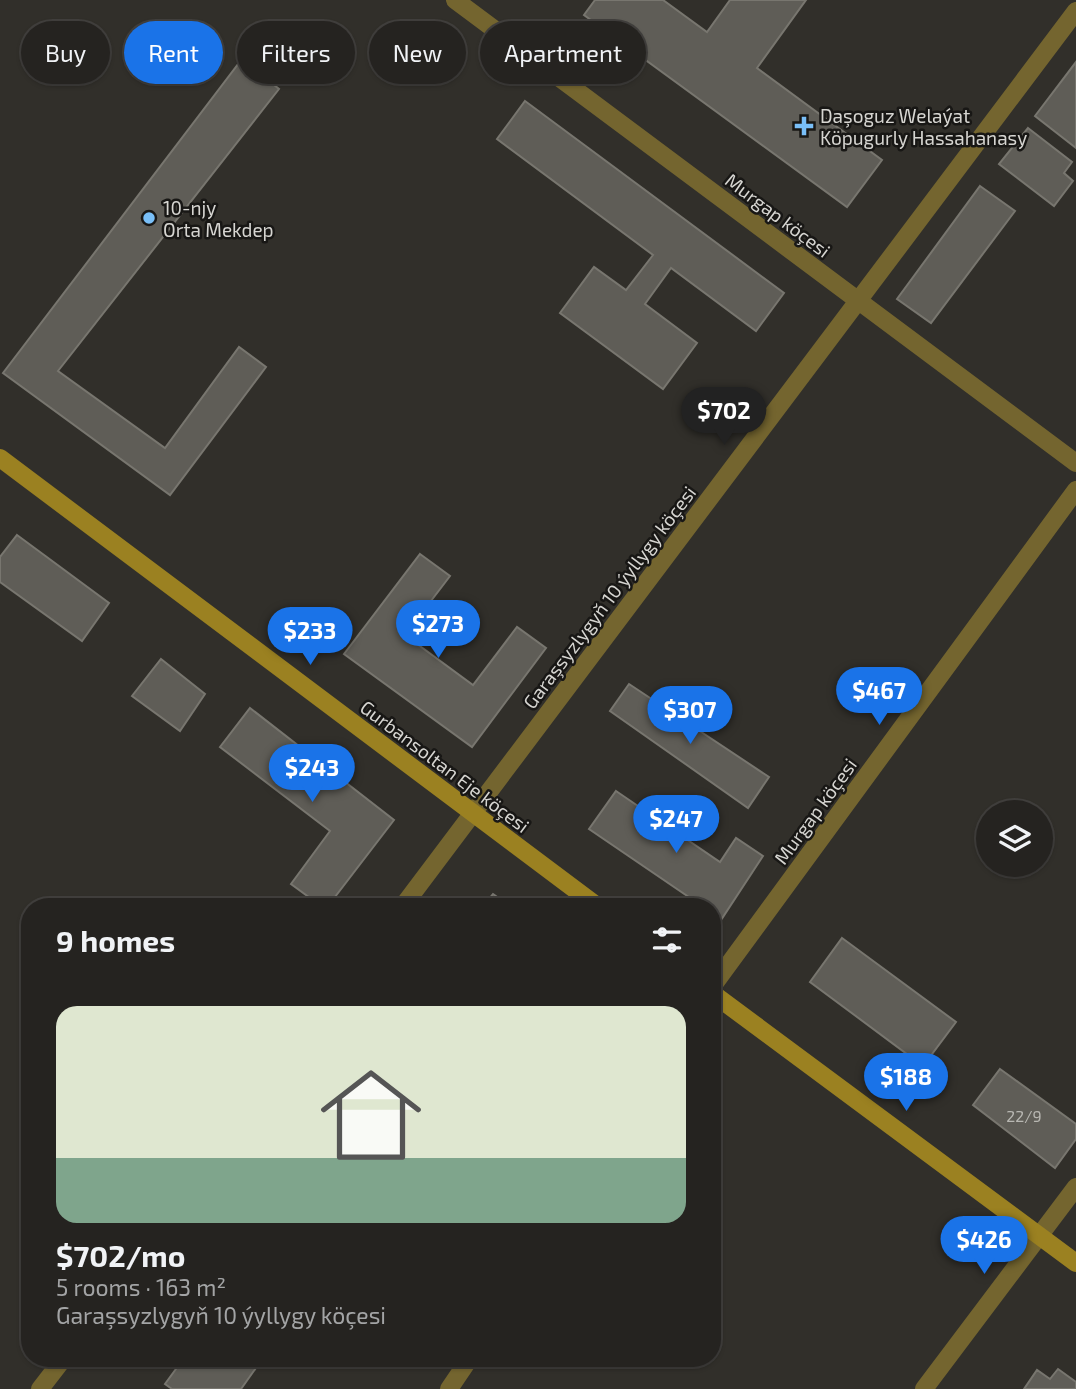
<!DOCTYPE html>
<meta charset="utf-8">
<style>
:root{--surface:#252320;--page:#312f2d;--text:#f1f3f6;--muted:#a3a4a5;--line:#42403e;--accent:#1a73e8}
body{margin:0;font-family:"Exo 2",sans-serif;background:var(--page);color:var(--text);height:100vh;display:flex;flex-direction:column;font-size:26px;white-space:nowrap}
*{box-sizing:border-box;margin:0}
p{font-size:23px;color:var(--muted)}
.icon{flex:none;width:38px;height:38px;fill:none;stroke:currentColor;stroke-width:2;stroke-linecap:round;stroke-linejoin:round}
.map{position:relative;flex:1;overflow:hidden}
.sheet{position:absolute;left:21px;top:898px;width:700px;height:469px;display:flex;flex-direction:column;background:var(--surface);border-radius:28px;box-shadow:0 2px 5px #0004,0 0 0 2px var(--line)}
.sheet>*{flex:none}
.top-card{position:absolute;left:21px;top:21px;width:700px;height:63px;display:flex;gap:14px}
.tools{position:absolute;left:976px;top:800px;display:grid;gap:14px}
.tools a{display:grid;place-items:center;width:77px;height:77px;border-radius:50%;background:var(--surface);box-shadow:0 2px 5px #0004,0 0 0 2px var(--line);font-size:35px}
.price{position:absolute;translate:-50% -60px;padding:0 16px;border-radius:24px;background:var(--accent);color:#fff;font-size:23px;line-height:46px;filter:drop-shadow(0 2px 4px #0008)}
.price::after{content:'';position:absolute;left:50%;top:42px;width:21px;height:16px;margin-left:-10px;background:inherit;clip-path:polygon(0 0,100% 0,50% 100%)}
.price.current{background:#222;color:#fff}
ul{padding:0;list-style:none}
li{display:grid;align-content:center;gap:14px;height:371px;padding:0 35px}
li+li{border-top:2px solid var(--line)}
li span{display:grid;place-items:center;height:217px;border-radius:21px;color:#555}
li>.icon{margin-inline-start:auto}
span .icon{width:126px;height:126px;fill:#fffc;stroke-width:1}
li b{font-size:30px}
h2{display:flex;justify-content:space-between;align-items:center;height:84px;padding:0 35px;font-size:30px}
.tag{padding:0 24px;border-radius:32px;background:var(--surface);box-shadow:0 2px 5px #0004,0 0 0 2px var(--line);font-size:24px;line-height:63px}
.tag.current{background:var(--accent);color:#fff}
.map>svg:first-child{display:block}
.building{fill:#5f5d57;stroke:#78766f;stroke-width:2}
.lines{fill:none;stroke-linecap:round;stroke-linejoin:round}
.minor{stroke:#74652f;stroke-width:18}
.secondary{stroke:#9b8121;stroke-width:18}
.poi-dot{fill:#79bff8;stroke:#181715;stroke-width:2.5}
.labels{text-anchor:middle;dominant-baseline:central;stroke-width:5;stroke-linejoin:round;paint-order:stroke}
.number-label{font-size:16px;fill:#b8b7b2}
.poi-label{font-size:19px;fill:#d6d5d1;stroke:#181715;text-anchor:start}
.street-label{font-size:19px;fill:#d6d5d1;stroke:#181715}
</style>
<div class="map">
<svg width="1076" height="1389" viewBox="0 0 1076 1389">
<rect width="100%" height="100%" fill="#312f2a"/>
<path class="building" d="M 595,0 L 663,0 L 707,32 L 730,0 L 806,0 L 757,68 L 882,160 L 847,207 L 584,15 Z
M 242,59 L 279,89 L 58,371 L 165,448 L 239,347 L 266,367 L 170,495 L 3,373 Z
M 1076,62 L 1076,148 L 1035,116 Z
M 525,101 L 784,293 L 756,331 L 671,268 L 645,304 L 697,343 L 663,389 L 560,313 L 594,267 L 626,290 L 653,255 L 497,139 Z
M 1028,128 L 1072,162 L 1064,173 L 1073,181 L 1054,206 L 999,164 Z
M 980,186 L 1015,211 L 931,323 L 897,299 Z
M 17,535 L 109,603 L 82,641 L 0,582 L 0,557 Z
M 420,554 L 450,576 L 405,635 L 473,685 L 517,627 L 546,648 L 472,747 L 344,654 Z
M 161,659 L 205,694 L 180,731 L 132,696 Z
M 629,684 L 769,777 L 748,808 L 610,711 Z
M 250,708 L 394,820 L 328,906 L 321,906 L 291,884 L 330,831 L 220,747 Z
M 616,791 L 720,862 L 736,838 L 763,856 L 721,920 L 712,914 L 712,906 L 702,906 L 589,829 Z
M 493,894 L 510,906 L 483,906 Z
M 842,938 L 956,1022 L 923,1066 L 810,982 Z
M 1000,1069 L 1076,1124 L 1076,1139 L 1055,1168 L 973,1105 Z
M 184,1358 L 263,1358 L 241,1389 L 172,1389 L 165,1384 Z
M 1058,1369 L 1076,1382 L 1076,1389 L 1024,1389 L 1037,1370 L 1050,1379 Z"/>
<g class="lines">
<path class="minor" d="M 455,0 L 1076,463
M 403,906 L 1076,11
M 712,987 L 1076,490
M 40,1389 L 64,1358
M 449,1389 L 470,1358
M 924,1389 L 1076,1187"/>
<path class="secondary" d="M 0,458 L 597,906
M 712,993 L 1076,1263"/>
</g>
<g class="poi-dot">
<path d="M800.5 115.5h7v7h7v7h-7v7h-7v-7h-7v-7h7z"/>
<circle cx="149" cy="218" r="7"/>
</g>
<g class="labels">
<g class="number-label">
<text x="1024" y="1115">22/9</text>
</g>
<g class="poi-label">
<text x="820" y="115">Daşoguz Welaýat<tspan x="820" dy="22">Köpugurly Hassahanasy</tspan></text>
<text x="163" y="207">10-njy<tspan x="163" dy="22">Orta Mekdep</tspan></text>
</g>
<g class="street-label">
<text transform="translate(778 215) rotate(37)">Murgap köçesi</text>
<text transform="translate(609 597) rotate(-53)">Garaşsyzlygyň 10 ýyllygy köçesi</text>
<text transform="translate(445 766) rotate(37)">Gurbansoltan Eje köçesi</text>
<text transform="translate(815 811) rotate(-54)">Murgap köçesi</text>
</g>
</g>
</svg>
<div class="tools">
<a><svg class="icon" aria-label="layers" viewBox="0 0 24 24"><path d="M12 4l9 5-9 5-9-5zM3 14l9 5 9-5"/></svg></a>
</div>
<b class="price current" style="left:724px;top:447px">$702</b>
<b class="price" style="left:438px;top:660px">$273</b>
<b class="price" style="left:310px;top:667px">$233</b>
<b class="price" style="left:879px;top:727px">$467</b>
<b class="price" style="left:690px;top:746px">$307</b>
<b class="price" style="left:312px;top:804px">$243</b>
<b class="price" style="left:676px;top:855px">$247</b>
<b class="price" style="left:906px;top:1113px">$188</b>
<b class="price" style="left:984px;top:1276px">$426</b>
<div class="top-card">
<a class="tag">Buy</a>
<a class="tag current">Rent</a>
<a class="tag">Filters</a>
<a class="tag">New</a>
<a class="tag">Apartment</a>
</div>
<section class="sheet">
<h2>9 homes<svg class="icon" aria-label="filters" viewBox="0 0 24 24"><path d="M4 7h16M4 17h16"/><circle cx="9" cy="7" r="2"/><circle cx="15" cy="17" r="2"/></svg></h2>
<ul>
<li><span style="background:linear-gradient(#dfe7d0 70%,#7fa58c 0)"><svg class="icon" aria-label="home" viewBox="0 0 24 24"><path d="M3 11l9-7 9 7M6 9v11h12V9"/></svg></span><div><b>$702/mo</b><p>5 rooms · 163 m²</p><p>Garaşsyzlygyň 10 ýyllygy köçesi</p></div></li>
</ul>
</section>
</div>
